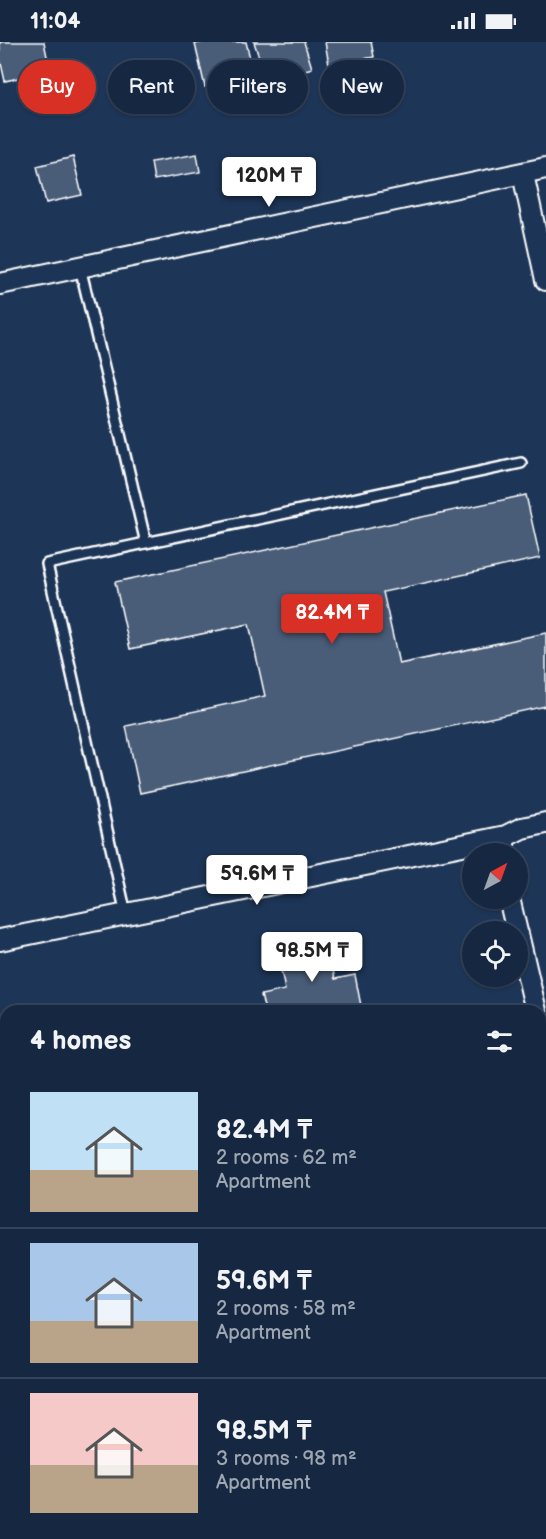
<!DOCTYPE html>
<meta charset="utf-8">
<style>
:root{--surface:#162841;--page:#1f3048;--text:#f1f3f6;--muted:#9ea6b1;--line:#35445a;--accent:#d93025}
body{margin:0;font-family:"Balsamiq Sans",sans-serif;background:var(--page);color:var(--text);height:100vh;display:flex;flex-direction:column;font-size:22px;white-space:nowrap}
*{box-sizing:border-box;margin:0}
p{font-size:20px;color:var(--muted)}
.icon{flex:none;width:33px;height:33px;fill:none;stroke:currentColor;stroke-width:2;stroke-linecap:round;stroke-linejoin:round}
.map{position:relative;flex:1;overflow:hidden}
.drawer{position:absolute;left:0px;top:963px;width:546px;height:534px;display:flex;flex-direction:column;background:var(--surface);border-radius:18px 18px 0 0;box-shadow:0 2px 4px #0004,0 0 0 2px var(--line)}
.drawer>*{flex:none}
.guide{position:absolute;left:18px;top:18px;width:510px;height:54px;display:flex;gap:12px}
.needle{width:39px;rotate:41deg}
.buttons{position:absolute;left:462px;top:801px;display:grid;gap:12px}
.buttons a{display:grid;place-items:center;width:66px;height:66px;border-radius:50%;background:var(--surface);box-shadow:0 2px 4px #0004,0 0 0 2px var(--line);font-size:30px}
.price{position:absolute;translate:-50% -51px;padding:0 14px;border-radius:6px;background:#fff;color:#222;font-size:20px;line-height:39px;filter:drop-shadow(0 2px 3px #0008)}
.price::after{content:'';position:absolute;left:50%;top:36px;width:18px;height:14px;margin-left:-9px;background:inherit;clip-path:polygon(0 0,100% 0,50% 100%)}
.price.selected{background:var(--accent);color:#fff}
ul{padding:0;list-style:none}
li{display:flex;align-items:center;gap:18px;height:150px;padding:0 30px}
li+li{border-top:2px solid var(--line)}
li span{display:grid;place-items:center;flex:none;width:168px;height:120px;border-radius:0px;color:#555}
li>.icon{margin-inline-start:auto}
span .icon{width:72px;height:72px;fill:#fffc;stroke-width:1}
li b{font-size:26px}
h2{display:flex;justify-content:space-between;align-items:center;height:72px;padding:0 30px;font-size:26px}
.pill{padding:0 21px;border-radius:27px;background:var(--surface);box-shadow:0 2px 4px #0004,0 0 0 2px var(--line);font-size:21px;line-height:54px}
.pill.selected{background:var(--accent);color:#fff}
.status{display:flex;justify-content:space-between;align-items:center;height:42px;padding:0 30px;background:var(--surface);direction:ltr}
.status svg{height:16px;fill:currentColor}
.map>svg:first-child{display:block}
.building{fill:#4a5d79;stroke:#fff;stroke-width:1.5}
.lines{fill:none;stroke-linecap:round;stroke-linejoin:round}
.service-casing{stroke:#fff;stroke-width:14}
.minor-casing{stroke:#fff;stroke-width:24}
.service{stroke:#1d3557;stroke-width:9}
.minor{stroke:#1d3557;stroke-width:20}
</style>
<div class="status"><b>11:04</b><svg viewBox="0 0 49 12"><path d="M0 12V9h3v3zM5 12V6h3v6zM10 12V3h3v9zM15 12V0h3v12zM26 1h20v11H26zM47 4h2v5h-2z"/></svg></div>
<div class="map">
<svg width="546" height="1497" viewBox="0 0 546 1497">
<rect width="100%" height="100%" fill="#1d3557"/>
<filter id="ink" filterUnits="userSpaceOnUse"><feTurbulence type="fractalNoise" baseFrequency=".0167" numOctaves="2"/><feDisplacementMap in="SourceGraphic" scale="12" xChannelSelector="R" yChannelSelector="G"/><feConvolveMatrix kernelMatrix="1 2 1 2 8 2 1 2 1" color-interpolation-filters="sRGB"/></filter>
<g filter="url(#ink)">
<path class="building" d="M 0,0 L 44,0 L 50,29 L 5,39 L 0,17 Z
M 204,0 L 246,0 L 254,33 L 205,45 L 195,2 Z
M 254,0 L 304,0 L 312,26 L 267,40 Z
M 325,0 L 371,0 L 374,15 L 329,23 Z
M 197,112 L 200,130 L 154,138 L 151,120 Z
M 73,115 L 82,153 L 46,161 L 37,124 Z
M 526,453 L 540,516 L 383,550 L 399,622 L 546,591 L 546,664 L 140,751 L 126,684 L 265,654 L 249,582 L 130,607 L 115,540 Z
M 326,898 L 335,937 L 355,933 L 362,969 L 265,969 L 261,953 L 285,948 L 277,908 Z
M 6,1370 L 6,1411 L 0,1413 L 0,1371 Z
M 10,1491 L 50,1491 L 52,1497 L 11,1497 Z"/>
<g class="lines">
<g class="service-casing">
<path id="service" d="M 80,225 L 146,501
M 126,872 L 47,522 L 521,421"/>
</g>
<g class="minor-casing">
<path id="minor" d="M 523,132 L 546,238
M 0,242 L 546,126
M 501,812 L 506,794 L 522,786 L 546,781
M 509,856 L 517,890
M 518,892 L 536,969
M 0,898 L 506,794
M 540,986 L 546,1011
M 0,1022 L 6,1052
M 540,1117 L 546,1112
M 0,1245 L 6,1244
M 540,1464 L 546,1462
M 97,1491 L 98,1497
M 413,1497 L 436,1491"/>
</g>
<use href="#service" class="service"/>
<use href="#minor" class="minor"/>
</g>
</g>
</svg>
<div class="buttons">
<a><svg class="needle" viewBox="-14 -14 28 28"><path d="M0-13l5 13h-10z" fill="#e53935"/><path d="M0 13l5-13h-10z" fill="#9ea6b1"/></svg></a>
<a><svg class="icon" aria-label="locate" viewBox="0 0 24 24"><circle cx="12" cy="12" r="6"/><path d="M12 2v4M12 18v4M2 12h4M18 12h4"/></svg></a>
</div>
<b class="price" style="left:269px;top:166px">120M ₸</b>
<b class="price selected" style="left:332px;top:603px">82.4M ₸</b>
<b class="price" style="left:257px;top:864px">59.6M ₸</b>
<b class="price" style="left:312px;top:941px">98.5M ₸</b>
<div class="guide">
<a class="pill selected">Buy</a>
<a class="pill">Rent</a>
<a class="pill">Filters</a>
<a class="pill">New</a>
</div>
<section class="drawer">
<h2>4 homes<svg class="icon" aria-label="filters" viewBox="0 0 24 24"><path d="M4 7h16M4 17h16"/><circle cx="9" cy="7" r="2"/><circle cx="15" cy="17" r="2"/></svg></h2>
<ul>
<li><span style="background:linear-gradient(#bfe0f5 65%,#b9a48a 0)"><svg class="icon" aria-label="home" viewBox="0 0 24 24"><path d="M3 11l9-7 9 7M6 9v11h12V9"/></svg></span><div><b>82.4M ₸</b><p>2 rooms · 62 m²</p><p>Apartment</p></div></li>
<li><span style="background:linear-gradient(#a9c7e8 65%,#b9a48a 0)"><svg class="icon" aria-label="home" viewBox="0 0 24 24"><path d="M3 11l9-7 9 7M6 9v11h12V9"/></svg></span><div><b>59.6M ₸</b><p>2 rooms · 58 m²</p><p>Apartment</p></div></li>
<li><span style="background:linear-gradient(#f6c9c9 60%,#b9a48a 0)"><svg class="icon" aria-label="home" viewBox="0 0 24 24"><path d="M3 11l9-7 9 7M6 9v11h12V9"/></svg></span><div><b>98.5M ₸</b><p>3 rooms · 98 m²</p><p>Apartment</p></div></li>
</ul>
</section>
</div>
